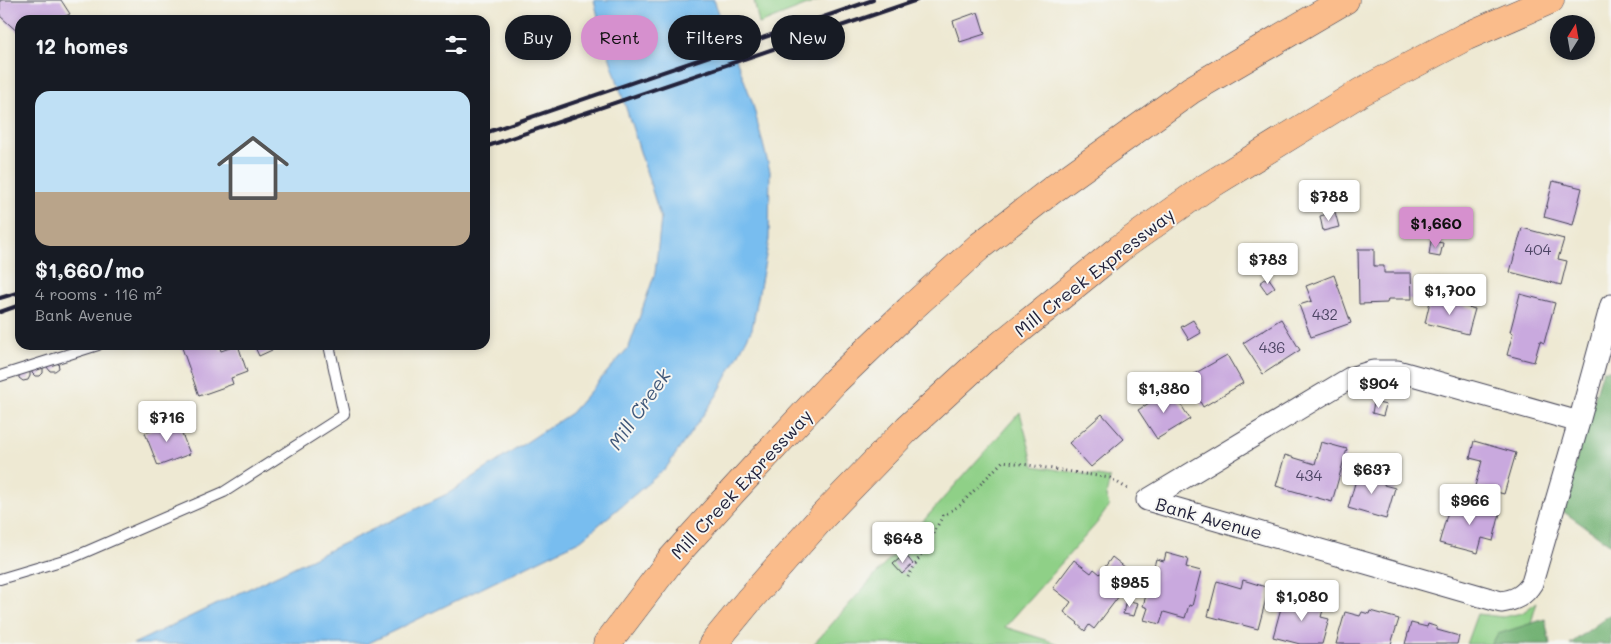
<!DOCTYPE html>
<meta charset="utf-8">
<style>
:root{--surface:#171b24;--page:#242831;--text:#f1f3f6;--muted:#9ea1a6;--accent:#d690ce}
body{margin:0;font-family:Mali,sans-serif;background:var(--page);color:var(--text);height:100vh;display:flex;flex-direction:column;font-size:19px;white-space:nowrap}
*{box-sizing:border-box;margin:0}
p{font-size:16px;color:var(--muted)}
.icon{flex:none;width:28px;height:28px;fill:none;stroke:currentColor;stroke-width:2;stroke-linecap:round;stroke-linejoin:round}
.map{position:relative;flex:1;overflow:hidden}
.sheet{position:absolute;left:15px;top:15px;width:475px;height:335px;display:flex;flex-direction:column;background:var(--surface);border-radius:15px;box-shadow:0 2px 8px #0003}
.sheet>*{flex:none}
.top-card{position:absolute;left:505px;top:15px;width:475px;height:45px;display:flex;gap:10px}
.needle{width:32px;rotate:11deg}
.buttons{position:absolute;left:1550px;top:15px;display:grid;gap:10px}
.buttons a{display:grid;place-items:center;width:45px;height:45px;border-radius:50%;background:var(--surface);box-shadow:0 2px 8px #0003;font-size:25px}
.price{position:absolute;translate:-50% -42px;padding:0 11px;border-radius:5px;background:#fff;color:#222;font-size:16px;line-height:32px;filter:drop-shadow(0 1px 2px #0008)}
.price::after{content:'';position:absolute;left:50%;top:30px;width:15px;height:11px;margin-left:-8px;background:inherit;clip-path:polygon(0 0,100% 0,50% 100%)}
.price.on{background:var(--accent);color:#111}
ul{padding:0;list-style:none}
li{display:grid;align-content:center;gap:10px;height:265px;padding:0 20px}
li span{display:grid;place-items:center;height:155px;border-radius:15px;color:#555}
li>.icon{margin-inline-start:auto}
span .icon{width:90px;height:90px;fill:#fffc;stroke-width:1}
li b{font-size:21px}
h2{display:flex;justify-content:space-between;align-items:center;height:60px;padding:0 20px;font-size:21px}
.chip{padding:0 18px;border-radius:22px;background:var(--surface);box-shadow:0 2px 8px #0003;font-size:18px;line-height:45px}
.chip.on{background:var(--accent);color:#111}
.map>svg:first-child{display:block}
.green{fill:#8fd087;stroke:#587961}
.forest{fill:#73b274;stroke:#4a6a58}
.water{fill:#78bdef;stroke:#4d7095}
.building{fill:#c9a9de}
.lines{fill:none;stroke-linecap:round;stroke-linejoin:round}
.lane-casing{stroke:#414052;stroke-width:12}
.street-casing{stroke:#414052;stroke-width:23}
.highway-casing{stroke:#414052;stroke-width:29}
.path{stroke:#414052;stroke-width:3;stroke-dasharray:1 4;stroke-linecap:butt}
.lane{stroke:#fff;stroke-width:10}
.street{stroke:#fff;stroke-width:21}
.highway{stroke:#fabc8b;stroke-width:28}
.rail{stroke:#22223b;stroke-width:4}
.labels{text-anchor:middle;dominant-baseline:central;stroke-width:4;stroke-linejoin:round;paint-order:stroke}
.number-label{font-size:15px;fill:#4c4464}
.street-label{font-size:18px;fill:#22223b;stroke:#f6f6f2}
.water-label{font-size:19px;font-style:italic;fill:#40587a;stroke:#f6f6f2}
</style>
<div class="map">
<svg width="1611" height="644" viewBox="0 0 1611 644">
<rect width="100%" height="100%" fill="#f6f6f2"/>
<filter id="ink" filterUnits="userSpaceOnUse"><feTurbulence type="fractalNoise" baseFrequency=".02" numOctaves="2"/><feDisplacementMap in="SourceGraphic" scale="10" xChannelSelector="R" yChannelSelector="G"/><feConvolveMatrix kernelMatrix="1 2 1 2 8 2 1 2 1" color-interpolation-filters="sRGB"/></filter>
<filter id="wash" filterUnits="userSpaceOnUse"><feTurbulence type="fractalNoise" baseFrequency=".0096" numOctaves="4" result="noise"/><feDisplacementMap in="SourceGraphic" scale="20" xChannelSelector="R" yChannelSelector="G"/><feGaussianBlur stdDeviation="1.12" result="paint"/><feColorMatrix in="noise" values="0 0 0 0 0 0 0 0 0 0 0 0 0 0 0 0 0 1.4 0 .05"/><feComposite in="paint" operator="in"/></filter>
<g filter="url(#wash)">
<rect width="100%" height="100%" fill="#eee9d3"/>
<path class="green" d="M 754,0 L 820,0 L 759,24 Z
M 1020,412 L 1034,466 L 1110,478 L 1106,496 L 1109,506 L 1097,523 L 1005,627 L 1059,644 L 814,644 Z
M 1537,602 L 1525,644 L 1466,644 L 1477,614 L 1503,617 L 1522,613 Z"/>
<path class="forest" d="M 1603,370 L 1611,370 L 1611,545 L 1561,510 Z
M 1611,614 L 1611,644 L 1570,644 Z
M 1545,619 L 1550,644 L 1491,644 L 1498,634 Z"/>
<path class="water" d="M 594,0 L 714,0 L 752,101 L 770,171 L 769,240 L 752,329 L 717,395 L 666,468 L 581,540 L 367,644 L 133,644 L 449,493 L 571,413 L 629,347 L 655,273 L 661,219 L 637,142 L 603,37 Z"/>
<g id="blocks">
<path class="building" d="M 0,0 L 61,0 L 70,14 L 57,20 L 20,20 L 20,34 L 0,16 Z
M 978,12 L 985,34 L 960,42 L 953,21 Z
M 1553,181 L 1582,188 L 1573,225 L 1544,217 Z
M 1335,212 L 1339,227 L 1323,231 L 1320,216 Z
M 1522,228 L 1564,239 L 1558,259 L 1567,261 L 1561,285 L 1510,272 Z
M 1431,241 L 1443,243 L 1440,257 L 1429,255 Z
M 1358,249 L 1374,249 L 1374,266 L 1384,266 L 1384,273 L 1411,273 L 1412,299 L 1388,299 L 1387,303 L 1359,304 Z
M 1334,275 L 1351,323 L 1311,337 L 1299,305 L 1312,301 L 1306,286 Z
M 1268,277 L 1275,287 L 1267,293 L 1260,283 Z
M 1520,294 L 1555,303 L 1544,343 L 1540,341 L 1534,362 L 1507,355 L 1513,333 L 1510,332 Z
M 1431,297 L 1475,309 L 1468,334 L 1425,323 Z
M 1281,319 L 1300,350 L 1263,374 L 1243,343 Z
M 1193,320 L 1201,333 L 1189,340 L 1181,327 Z
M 181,345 L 219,345 L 221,351 L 238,345 L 247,372 L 231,378 L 233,384 L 199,396 Z
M 254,345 L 270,345 L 272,350 L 259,356 Z
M 1227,355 L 1243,383 L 1203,407 L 1187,378 Z
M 55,360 L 58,363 L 59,368 L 55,371 L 50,371 L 47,367 L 48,363 Z
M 40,365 L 43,368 L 43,373 L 40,376 L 35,376 L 32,373 L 32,368 Z
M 30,371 L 30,376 L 28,380 L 23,381 L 19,378 L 19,373 Z
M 1171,389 L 1190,419 L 1157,439 L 1138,410 Z
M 1374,402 L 1386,405 L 1383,416 L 1372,413 Z
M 1102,414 L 1124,439 L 1091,467 L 1069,443 Z
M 177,421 L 190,454 L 158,466 L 145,433 Z
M 1474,441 L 1516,453 L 1504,494 L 1475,486 L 1482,461 L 1470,458 Z
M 1321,442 L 1347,449 L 1332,502 L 1276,486 L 1285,455 L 1315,464 Z
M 1371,468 L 1387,472 L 1384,485 L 1395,488 L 1386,519 L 1348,508 L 1357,476 L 1368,480 Z
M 1451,501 L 1470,506 L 1471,501 L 1501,509 L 1493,541 L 1482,538 L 1478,553 L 1439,543 Z
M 1166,553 L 1188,559 L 1186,567 L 1201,571 L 1192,606 L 1189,605 L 1185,618 L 1164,612 L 1160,624 L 1144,620 L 1148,608 L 1143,606 L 1156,559 L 1164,561 Z
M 905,554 L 913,564 L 902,574 L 893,564 Z
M 1112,557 L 1135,575 L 1094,629 L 1089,625 L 1085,631 L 1077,624 L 1078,623 L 1064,612 L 1071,602 L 1053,588 L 1074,560 L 1091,573 L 1094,569 L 1100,574 Z
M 1243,580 L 1269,588 L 1258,629 L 1208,616 L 1217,581 L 1241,588 Z
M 1302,596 L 1325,603 L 1321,617 L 1329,619 L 1322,644 L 1300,644 L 1273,637 L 1284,597 L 1299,602 Z
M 1126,600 L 1138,603 L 1134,616 L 1123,614 Z
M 1370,611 L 1399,619 L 1391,644 L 1336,644 L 1345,612 L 1360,616 L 1362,612 L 1369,614 Z
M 1411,623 L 1427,627 L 1428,624 L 1437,627 L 1437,630 L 1459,636 L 1457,644 L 1405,644 Z"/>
</g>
</g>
<g filter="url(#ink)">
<use href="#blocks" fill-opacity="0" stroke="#414052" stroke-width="1"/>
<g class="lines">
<g class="lane-casing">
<path id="lane" d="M 0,376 L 98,345
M 0,579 L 74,557 L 224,492 L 344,415 L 329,345"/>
</g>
<g class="street-casing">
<path id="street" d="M 1373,371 L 1398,371 L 1579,422 L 1532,583 C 1524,596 1515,600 1501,602 L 1147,500 L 1350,378 Z
M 1579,422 L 1611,305"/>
</g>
<g class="highway-casing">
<path id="highway" d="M 607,644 L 670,561 L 734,490 L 835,381 L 909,310 L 981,245 L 1052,190 L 1191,90 L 1345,0
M 713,644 L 750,599 L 824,515 L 908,428 L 981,361 L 1119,249 L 1202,190 L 1361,92 L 1465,37 L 1550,0"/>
</g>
<path class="path" d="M 908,577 L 943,516 L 960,505 L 1003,461 L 1110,478 L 1128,489"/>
<use href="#lane" class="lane"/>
<use href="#street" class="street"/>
<use href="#highway" class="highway"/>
<path class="rail" d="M 485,133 L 873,0
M 485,147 L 917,0
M 0,298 L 20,292
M 0,312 L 20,305"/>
</g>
</g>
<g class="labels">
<g class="number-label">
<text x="1538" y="249">404</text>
<text x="1325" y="314">432</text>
<text x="1272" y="347">436</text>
<text x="1309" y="475">434</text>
</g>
<g class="street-label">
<text transform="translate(1094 272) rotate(-38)">Mill Creek Expressway</text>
<text transform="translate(741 484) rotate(-47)">Mill Creek Expressway</text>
<text transform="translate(1209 518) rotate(16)">Bank Avenue</text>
</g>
<g class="water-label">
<text transform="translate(639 409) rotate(-55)">Mill Creek</text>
</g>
</g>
</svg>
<div class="buttons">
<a><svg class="needle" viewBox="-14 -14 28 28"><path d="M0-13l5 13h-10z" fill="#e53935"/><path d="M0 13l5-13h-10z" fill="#9ea1a6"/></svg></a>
</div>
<b class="price" style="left:1329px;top:222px">$788</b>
<b class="price on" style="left:1436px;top:249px">$1,660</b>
<b class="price" style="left:1268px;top:285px">$783</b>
<b class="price" style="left:1450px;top:316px">$1,700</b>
<b class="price" style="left:1379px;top:409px">$904</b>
<b class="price" style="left:1164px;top:414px">$1,380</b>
<b class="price" style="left:167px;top:443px">$716</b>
<b class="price" style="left:1372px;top:495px">$637</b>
<b class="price" style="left:1470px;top:526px">$966</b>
<b class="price" style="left:903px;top:564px">$648</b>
<b class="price" style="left:1130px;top:608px">$985</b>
<b class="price" style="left:1302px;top:622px">$1,080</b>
<div class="top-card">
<a class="chip">Buy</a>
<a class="chip on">Rent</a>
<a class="chip">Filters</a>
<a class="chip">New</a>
</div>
<section class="sheet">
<h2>12 homes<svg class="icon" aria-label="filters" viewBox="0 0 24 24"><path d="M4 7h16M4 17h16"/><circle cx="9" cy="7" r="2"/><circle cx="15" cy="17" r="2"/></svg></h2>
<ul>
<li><span style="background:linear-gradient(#bfe0f5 65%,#b9a48a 0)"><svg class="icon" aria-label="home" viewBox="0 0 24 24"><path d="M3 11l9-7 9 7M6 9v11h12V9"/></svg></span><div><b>$1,660/mo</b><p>4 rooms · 116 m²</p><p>Bank Avenue</p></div></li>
</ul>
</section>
</div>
